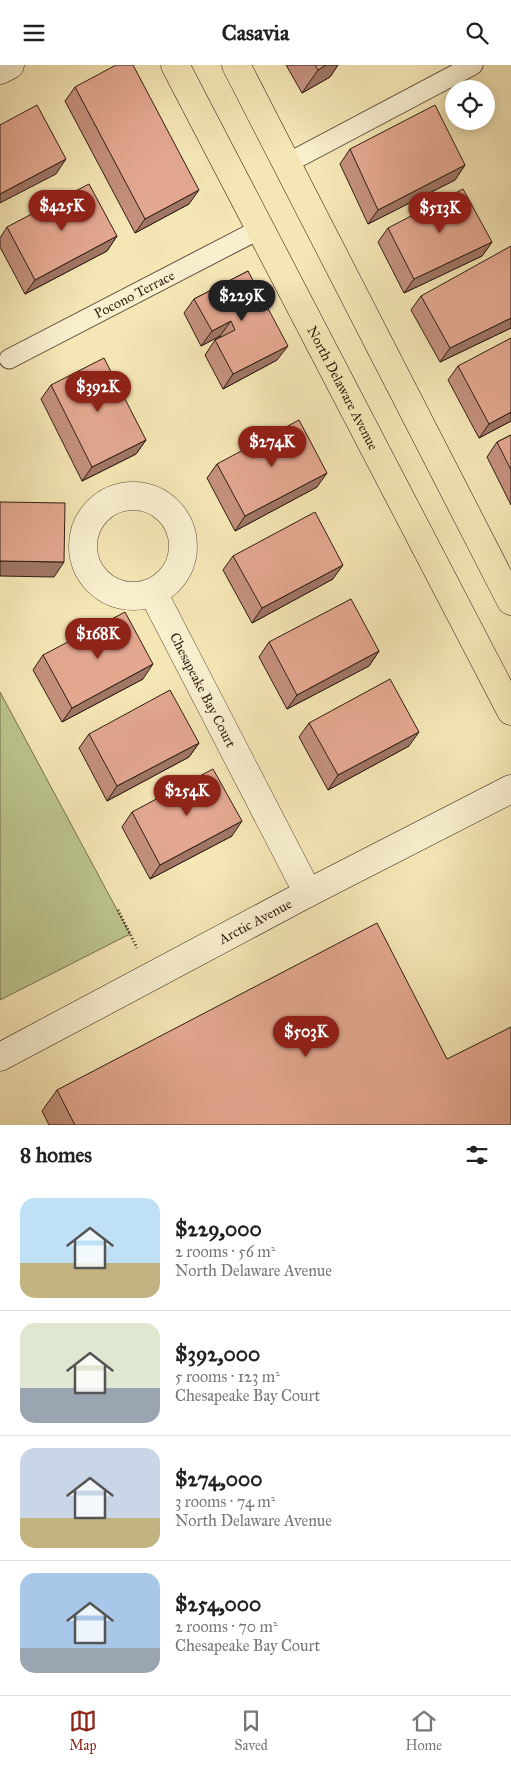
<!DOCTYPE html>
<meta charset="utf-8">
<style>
:root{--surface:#fff;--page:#f2f2f2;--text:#222;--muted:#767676;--line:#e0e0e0;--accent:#8f2418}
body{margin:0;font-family:"IM FELL Great Primer",serif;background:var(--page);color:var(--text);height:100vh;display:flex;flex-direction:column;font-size:19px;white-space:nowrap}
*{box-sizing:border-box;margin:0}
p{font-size:16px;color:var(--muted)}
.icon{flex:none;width:28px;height:28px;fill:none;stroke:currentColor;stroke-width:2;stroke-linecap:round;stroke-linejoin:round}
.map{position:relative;height:1060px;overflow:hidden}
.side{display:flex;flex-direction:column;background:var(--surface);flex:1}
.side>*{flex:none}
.fabs{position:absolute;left:445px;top:15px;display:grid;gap:10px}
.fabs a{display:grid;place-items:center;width:50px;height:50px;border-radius:50%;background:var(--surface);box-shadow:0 2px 12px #0003;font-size:25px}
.price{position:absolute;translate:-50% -42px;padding:0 11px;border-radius:18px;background:var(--accent);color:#fff;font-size:16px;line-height:32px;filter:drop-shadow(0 1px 2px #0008)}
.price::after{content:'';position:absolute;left:50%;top:30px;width:15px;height:11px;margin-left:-8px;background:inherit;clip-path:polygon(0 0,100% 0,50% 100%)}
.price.active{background:#222;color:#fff}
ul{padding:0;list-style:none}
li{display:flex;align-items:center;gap:15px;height:125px;padding:0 20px}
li+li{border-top:1px solid var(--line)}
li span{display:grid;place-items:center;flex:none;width:140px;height:100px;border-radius:15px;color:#555}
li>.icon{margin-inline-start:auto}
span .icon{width:60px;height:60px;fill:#fffc;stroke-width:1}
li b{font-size:21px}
h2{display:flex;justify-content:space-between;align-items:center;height:60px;padding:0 20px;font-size:21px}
header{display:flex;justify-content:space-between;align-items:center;height:65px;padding:0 20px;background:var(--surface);font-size:22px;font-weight:700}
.dock{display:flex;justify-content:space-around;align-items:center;height:70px;border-top:1px solid var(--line);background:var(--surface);font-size:14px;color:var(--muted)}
.dock a{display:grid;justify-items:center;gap:2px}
.dock .active{color:var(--accent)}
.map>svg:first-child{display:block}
.green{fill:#bcc58d;stroke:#767150}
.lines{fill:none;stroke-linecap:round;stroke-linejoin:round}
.lane-casing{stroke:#604f3c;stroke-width:21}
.street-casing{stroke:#604f3c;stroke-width:29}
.secondary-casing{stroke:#2f1d13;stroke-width:29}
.highway-casing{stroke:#2f1d13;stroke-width:29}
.path{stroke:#2f1d13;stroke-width:3;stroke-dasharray:1 2.5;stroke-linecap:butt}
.lane{stroke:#f8efcf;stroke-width:19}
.street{stroke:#f8efcf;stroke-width:28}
.secondary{stroke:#f8efcf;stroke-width:28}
.highway{stroke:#f5e6b5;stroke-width:28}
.wall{fill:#c4907d;stroke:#2f1d13}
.shaded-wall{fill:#a07666;stroke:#2f1d13}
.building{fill:#e4a891;stroke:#2f1d13}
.labels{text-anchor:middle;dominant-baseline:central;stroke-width:5;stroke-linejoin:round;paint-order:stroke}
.street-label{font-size:14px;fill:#2f1d13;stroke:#f8efcf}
</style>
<header><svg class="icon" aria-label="menu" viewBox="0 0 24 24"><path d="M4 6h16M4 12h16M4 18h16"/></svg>Casavia<svg class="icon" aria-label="search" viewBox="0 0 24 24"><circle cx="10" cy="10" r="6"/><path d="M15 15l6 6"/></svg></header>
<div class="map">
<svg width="511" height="1060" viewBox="0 0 511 1060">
<rect width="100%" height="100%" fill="#f5e6b5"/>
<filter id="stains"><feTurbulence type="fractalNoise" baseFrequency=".004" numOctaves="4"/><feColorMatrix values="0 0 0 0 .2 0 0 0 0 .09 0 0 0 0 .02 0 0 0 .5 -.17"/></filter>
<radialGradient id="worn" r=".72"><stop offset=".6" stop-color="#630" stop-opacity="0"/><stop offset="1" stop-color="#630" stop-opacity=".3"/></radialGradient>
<path class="green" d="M 0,627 L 130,869 L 0,935 Z"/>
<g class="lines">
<g class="lane-casing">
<g id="lane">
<path d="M 286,99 L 473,0"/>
<path id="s1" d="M 9,294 L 260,164"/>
</g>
</g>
<g class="street-casing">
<g id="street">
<circle cx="133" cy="481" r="50"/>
<path id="s2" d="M 153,528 L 308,828"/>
</g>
</g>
<g class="secondary-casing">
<g id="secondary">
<path d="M 0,5 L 10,0"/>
<path id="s3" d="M 0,992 L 308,828 L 511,724"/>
</g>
</g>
<g class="highway-casing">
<g id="highway">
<path id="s4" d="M 175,0 L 511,646"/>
<path d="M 236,0 L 511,536"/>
</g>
</g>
<path class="path" d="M 118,845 L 137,883"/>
<use href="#lane" class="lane"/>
<use href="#street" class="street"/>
<use href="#secondary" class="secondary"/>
<use href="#highway" class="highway"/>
</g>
<path class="wall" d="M 286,0 L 338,0 L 330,12 L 302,28 Z
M 75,22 L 189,139 L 135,168 L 65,36 Z
M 350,84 L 465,100 L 455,115 L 368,159 L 340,99 Z
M 7,162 L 117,171 L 107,186 L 25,229 L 0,182 L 0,173 Z
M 388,163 L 492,177 L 482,191 L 404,228 L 378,177 Z
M 248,206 L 277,295 L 223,324 L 205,290 L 215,275 L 221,272 L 220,271 L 201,281 L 184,248 L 194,234 Z
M 421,231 L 511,263 L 440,297 L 411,245 Z
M 458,301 L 511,356 L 479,373 L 448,315 Z
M 51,320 L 146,375 L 136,389 L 82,416 L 41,334 Z
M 511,370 L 511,440 L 487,392 L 497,377 Z
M 217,399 L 317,422 L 235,466 L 207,413 Z
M 233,491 L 333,514 L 252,558 L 223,505 Z
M 269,577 L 379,586 L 369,601 L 287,644 L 259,592 Z
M 43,590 L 143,614 L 62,657 L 33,605 Z
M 309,658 L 409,681 L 328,725 L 299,672 Z
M 89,669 L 199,678 L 189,692 L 107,736 L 79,683 Z
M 132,747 L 232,771 L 150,814 L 122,762 Z
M 447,994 L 511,1060 L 49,1060 L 42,1046 L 57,1025 Z"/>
<path class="shaded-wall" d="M 326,0 L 338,0 L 330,12 L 302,28 L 318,5 Z
M 66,94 L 56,109 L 0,138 L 0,129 Z
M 465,100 L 455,115 L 368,159 L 378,145 Z
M 199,125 L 189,139 L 135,168 L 145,154 Z
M 117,171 L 107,186 L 25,229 L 35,215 Z
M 492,177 L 482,191 L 404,228 L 414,214 Z
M 511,253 L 511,263 L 440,297 L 450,283 Z
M 231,256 L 220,271 L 201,281 L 212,266 Z
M 288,281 L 277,295 L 223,324 L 233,309 Z
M 511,347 L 511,356 L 479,373 L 489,359 Z
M 146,375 L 136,389 L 82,416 L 92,402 Z
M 327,408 L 317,422 L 235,466 L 245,451 Z
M 0,496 L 64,497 L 54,512 L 0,511 Z
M 343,500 L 333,514 L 252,558 L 262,543 Z
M 379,586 L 369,601 L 287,644 L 297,630 Z
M 153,599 L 143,614 L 62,657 L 72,643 Z
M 419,667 L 409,681 L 328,725 L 338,710 Z
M 199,678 L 189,692 L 107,736 L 117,721 Z
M 242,756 L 232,771 L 150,814 L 160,800 Z"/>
<path class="building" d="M 116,0 L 133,0 L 199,125 L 145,154 L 75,22 Z
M 315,0 L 326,0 L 318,5 Z
M 37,40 L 66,94 L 0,129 L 0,60 Z
M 435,40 L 465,100 L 378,145 L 350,84 Z
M 89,119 L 117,171 L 35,215 L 7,162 Z
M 463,124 L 492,177 L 414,214 L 388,163 Z
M 511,181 L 511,253 L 450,283 L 421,231 Z
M 248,206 L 288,281 L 233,309 L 215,275 L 235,265 L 231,256 L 212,266 L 194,234 Z
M 511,273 L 511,347 L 489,359 L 458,301 Z
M 104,293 L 146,375 L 92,402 L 51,320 Z
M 299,355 L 327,408 L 245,451 L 217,399 Z
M 511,370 L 511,405 L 497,377 Z
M 0,437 L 65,438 L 64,497 L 0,496 Z
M 315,447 L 343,500 L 262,543 L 233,491 Z
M 351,534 L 379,586 L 297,630 L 269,577 Z
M 125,547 L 153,599 L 72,643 L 43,590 Z
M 390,614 L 419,667 L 338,710 L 309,658 Z
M 170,625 L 199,678 L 117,721 L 89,669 Z
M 213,704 L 242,756 L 160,800 L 132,747 Z
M 377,858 L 447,994 L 511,962 L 511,1060 L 75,1060 L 57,1025 Z"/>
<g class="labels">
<g class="street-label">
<text stroke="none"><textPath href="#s1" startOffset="141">Pocono Terrace</textPath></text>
<text stroke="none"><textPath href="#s4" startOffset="364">North Delaware Avenue</textPath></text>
<text stroke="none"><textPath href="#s2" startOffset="109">Chesapeake Bay Court</textPath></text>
<text stroke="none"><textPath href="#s3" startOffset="289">Arctic Avenue</textPath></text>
</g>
</g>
<rect width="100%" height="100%" filter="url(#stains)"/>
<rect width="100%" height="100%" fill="url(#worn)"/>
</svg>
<div class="fabs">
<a><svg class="icon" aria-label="locate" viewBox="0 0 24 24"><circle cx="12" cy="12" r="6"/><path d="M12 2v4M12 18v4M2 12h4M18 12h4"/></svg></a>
</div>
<b class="price" style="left:62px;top:167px">$425K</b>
<b class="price" style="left:440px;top:169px">$513K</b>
<b class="price active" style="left:242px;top:257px">$229K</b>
<b class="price" style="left:98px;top:348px">$392K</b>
<b class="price" style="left:272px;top:403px">$274K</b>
<b class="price" style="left:98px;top:595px">$168K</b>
<b class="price" style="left:187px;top:752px">$254K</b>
<b class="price" style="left:306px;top:993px">$503K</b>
</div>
<section class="side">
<h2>8 homes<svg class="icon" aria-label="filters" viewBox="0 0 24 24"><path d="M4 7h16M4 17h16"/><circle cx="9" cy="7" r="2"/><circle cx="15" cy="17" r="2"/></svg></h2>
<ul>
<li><span style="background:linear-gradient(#bfe0f5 65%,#c2b280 0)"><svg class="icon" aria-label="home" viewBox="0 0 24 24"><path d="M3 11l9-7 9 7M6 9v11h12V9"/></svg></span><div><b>$229,000</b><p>2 rooms · 56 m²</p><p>North Delaware Avenue</p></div></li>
<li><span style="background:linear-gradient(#dfe7d0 65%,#9aa5b1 0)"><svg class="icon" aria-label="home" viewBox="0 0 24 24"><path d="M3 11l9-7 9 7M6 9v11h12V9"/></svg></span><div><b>$392,000</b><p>5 rooms · 123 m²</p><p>Chesapeake Bay Court</p></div></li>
<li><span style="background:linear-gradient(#c9d6e8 70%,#c2b280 0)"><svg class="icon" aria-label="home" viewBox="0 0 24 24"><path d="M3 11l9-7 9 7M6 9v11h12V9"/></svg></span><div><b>$274,000</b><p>3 rooms · 74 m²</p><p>North Delaware Avenue</p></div></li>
<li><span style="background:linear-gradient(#a9c7e8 75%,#9aa5b1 0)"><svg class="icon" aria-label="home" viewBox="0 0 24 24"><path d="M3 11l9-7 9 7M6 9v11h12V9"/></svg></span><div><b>$254,000</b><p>2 rooms · 70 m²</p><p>Chesapeake Bay Court</p></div></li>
</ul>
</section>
<nav class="dock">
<a class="active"><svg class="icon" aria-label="map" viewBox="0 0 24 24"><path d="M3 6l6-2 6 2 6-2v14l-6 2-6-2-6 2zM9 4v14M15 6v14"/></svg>Map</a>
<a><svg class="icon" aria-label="saved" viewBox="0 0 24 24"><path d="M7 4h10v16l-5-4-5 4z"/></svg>Saved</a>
<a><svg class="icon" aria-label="home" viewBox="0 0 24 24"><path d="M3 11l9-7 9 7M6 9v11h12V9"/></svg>Home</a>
</nav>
